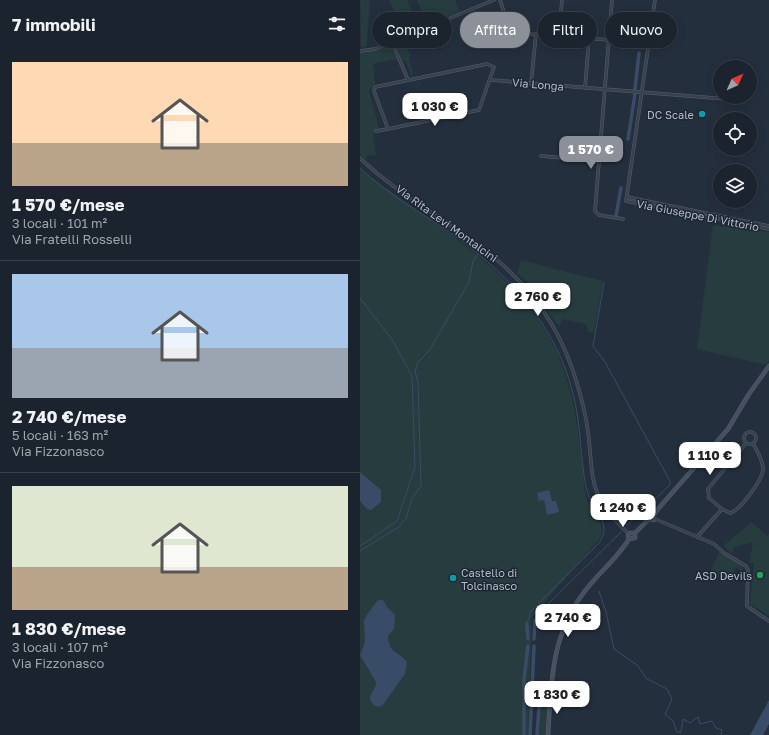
<!DOCTYPE html>
<html lang="it">
<meta charset="utf-8">
<style>
:root{--surface:#1b232e;--page:#282f3a;--text:#f1f3f6;--muted:#a0a4aa;--line:#39404a;--accent:#8c9099}
body{margin:0;font-family:"Golos Text",sans-serif;background:var(--page);color:var(--text);height:100vh;display:flex;flex-direction:column;font-size:15px;white-space:nowrap}
*{box-sizing:border-box;margin:0}
p{font-size:13px;color:var(--muted)}
.icon{flex:none;width:22px;height:22px;fill:none;stroke:currentColor;stroke-width:2;stroke-linecap:round;stroke-linejoin:round}
.map{position:relative;flex:1;overflow:hidden}
.panel{display:flex;flex-direction:column;background:var(--surface);width:360px}
.panel>*{flex:none}
.banner{position:absolute;left:12px;top:12px;width:337px;height:36px;display:flex;gap:8px}
.needle{width:26px;rotate:45deg}
.buttons{position:absolute;left:353px;top:60px;display:grid;gap:8px}
.buttons a{display:grid;place-items:center;width:44px;height:44px;border-radius:50%;background:var(--surface);box-shadow:0 2px 10px #0003,0 0 0 1px var(--line);font-size:20px}
.price{position:absolute;translate:-50% -34px;padding:0 9px;border-radius:8px;background:#fff;color:#222;font-size:13px;line-height:26px;filter:drop-shadow(0 1px 2px #0008)}
.price::after{content:'';position:absolute;left:50%;top:24px;width:12px;height:9px;margin-left:-6px;background:inherit;clip-path:polygon(0 0,100% 0,50% 100%)}
.price.selected{background:var(--accent);color:#fff}
ul{padding:0;list-style:none}
li{display:grid;align-content:center;gap:8px;height:212px;padding:0 12px}
li+li{border-top:1px solid var(--line)}
li span{display:grid;place-items:center;height:124px;border-radius:0px;color:#555}
li>.icon{margin-inline-start:auto}
span .icon{width:72px;height:72px;fill:#fffc;stroke-width:1}
li b{font-size:17px}
h2{display:flex;justify-content:space-between;align-items:center;height:48px;padding:0 12px;font-size:17px}
.chip{padding:0 14px;border-radius:18px;background:var(--surface);box-shadow:0 2px 10px #0003,0 0 0 1px var(--line);font-size:14px;line-height:36px}
.chip.selected{background:var(--accent);color:#fff}
main{display:flex;flex:1;min-height:0}
.map>svg:first-child{display:block}
.green{fill:#263c3f}
.water{fill:#394c67}
.lines{fill:none;stroke-linecap:round;stroke-linejoin:round}
.stream{stroke:#394c67;stroke-width:1}
.canal{stroke:#394c67;stroke-width:3.5}
.minor-casing{stroke:#565f6c;stroke-width:3.5}
.secondary-casing{stroke:#565f6c;stroke-width:4.5}
.minor{stroke:#38414e;stroke-width:2.5}
.secondary{stroke:#465061;stroke-width:3.5}
.culture-dot{fill:#0f9aa8;stroke:#1d2633;stroke-width:1.5}
.leisure-dot{fill:#2e9e5b;stroke:#1d2633;stroke-width:1.5}
.labels{text-anchor:middle;dominant-baseline:central;stroke-width:3;stroke-linejoin:round;paint-order:stroke}
.street-label{font-size:11px;fill:#b4bcc9;stroke:#1d2633}
.poi-label{font-size:11px;fill:#b4bcc9;stroke:#1d2633;text-anchor:end}
</style>
<main>
<section class="panel">
<h2>7 immobili<svg class="icon" aria-label="filters" viewBox="0 0 24 24"><path d="M4 7h16M4 17h16"/><circle cx="9" cy="7" r="2"/><circle cx="15" cy="17" r="2"/></svg></h2>
<ul>
<li><span style="background:linear-gradient(#ffd9b3 65%,#b9a48a 0)"><svg class="icon" aria-label="home" viewBox="0 0 24 24"><path d="M3 11l9-7 9 7M6 9v11h12V9"/></svg></span><div><b>1 570 €/mese</b><p>3 locali · 101 m²</p><p>Via Fratelli Rosselli</p></div></li>
<li><span style="background:linear-gradient(#a9c7e8 60%,#9aa5b1 0)"><svg class="icon" aria-label="home" viewBox="0 0 24 24"><path d="M3 11l9-7 9 7M6 9v11h12V9"/></svg></span><div><b>2 740 €/mese</b><p>5 locali · 163 m²</p><p>Via Fizzonasco</p></div></li>
<li><span style="background:linear-gradient(#dfe7d0 65%,#b9a48a 0)"><svg class="icon" aria-label="home" viewBox="0 0 24 24"><path d="M3 11l9-7 9 7M6 9v11h12V9"/></svg></span><div><b>1 830 €/mese</b><p>3 locali · 107 m²</p><p>Via Fizzonasco</p></div></li>
</ul>
</section>
<div class="map">
<svg width="409" height="735" viewBox="0 0 409 735">
<rect width="100%" height="100%" fill="#242f3e"/>
<path class="green" d="M 0,0 L 10,0 L 7,43 L 5,47 L 1,47 Z
M 29,0 L 47,0 L 59,27 L 44,33 Z
M 57,0 L 95,0 L 99,11 L 67,26 Z
M 44,40 L 51,56 L 49,57 L 53,75 L 51,75 L 45,60 L 43,61 L 36,44 Z
M 31,45 L 37,59 L 13,64 L 15,83 L 9,91 L 19,128 L 13,135 L 16,156 L 8,155 L 5,160 L 0,154 L 0,53 Z
M 0,168 C 13,180 28,189 41,199 C 113,251 184,295 209,386 C 217,414 219,444 223,472 C 224,480 224,489 226,496 C 231,512 245,521 241,537 L 172,617 L 168,735 L 0,735 Z
M 353,225 L 409,232 L 409,361 L 406,365 L 337,349 Z
M 161,260 L 243,281 L 234,332 L 228,332 L 226,324 L 202,319 L 200,326 L 196,323 L 167,282 L 157,273 Z
M 392,522 L 407,536 L 409,534 L 409,616 L 390,604 L 394,562 L 389,564 L 393,542 L 374,547 L 372,554 L 363,546 Z
M 360,550 L 383,566 L 382,571 L 376,567 L 371,578 L 362,583 L 358,577 L 351,580 L 349,575 Z
M 189,685 L 186,735 L 179,735 L 181,695 Z"/>
<path class="water" d="M 0,472 L 21,490 L 21,502 L 11,510 L 7,509 L 0,501 Z
M 189,490 L 192,501 L 196,501 L 199,512 L 187,515 L 184,500 L 179,501 L 177,493 Z
M 19,600 L 23,600 L 27,607 L 35,615 L 34,629 L 28,636 C 29,655 38,650 47,662 L 45,674 L 22,706 C 16,708 12,705 10,699 C 10,692 17,688 16,682 L 0,655 L 5,642 L 4,620 C 6,616 16,601 19,600 Z
M 409,700 L 409,724 L 403,735 L 390,735 Z"/>
<g class="lines">
<path class="stream" d="M 0,168 C 29,196 66,215 99,239 C 152,278 197,328 213,394 C 220,420 220,448 224,475 C 225,481 226,490 229,496 C 236,512 251,524 240,542 L 171,611 L 167,624
M 244,283 L 233,346 L 245,362 L 310,481 L 310,485 L 308,487 L 266,526
M 0,298 L 33,341 L 52,376 L 55,467 L 37,521 L 0,546
M 46,519 L 52,498 L 61,486 L 58,382 L 55,371 L 58,362 L 69,351 L 109,282 L 113,261 L 118,254
M 0,551 L 40,526 L 44,520
M 239,591 L 246,612 L 254,649 L 277,665 L 287,679 L 307,689 L 312,699 L 305,714 L 313,721 L 317,732 L 321,732 L 323,719 L 330,723 L 338,717 L 340,724 L 352,721 L 356,728 L 362,730 L 361,735
M 175,620 L 178,614 L 261,532"/>
<path class="canal" d="M 275,89 L 279,53
M 268,139 L 275,94
M 256,216 L 261,188
M 167,624 L 168,639
M 174,639 L 175,620
M 164,735 L 164,679 L 168,646
M 170,735 L 174,646
M 177,735 L 180,694 L 186,684"/>
<g class="minor-casing">
<path id="minor" d="M 140,0 C 143,8 146,23 153,28 C 170,39 227,38 249,40
M 252,0 L 235,211 L 239,215 L 263,219
M 295,0 L 266,201 L 409,229
M 199,36 L 202,0
M 32,42 L 48,80
M 0,51 L 15,49 L 134,0
M 131,80 L 366,99
M 171,84 L 176,34
M 225,88 L 229,39
M 16,131 L 28,129 L 119,110 L 134,67 L 127,64 L 15,87 L 14,91 L 28,129
M 181,156 L 239,161
M 0,158 C 63,218 144,243 191,323 C 209,353 219,385 226,419 C 236,474 222,491 268,533
M 267,197 L 409,226
M384 438a6 6 0 1 1 12 0a6 6 0 1 1-12 0Z
M 386,443 L 348,489 L 349,498 L 362,509 L 370,513 C 379,511 403,480 403,469 C 403,460 397,451 393,443
M 295,519 L 354,544 L 364,553 L 386,566 L 388,570 L 387,606 L 409,621
M 337,537 L 362,509"/>
</g>
<g class="secondary-casing">
<path id="secondary" d="M 289,519 L 294,520 L 294,515 L 298,509 L 368,429 L 389,394 L 409,366
M 275,533 L 289,519 L 289,515 L 294,515
M 269,539 L 268,536 L 269,533 L 275,533
M 269,539 L 275,538 L 275,533
M 188,735 C 191,685 191,637 222,595 C 236,575 257,559 269,539"/>
</g>
<use href="#minor" class="minor"/>
<use href="#secondary" class="secondary"/>
</g>
<g class="culture-dot">
<circle cx="342" cy="114" r="4"/>
<circle cx="93" cy="578" r="4"/>
</g>
<circle class="leisure-dot" cx="400" cy="575" r="4"/>
<g class="labels">
<g class="street-label">
<text transform="translate(178 84) rotate(5)">Via Longa</text>
<text transform="translate(338 215) rotate(11)">Via Giuseppe Di Vittorio</text>
<text transform="translate(87 223) rotate(36)">Via Rita Levi Montalcini</text>
</g>
<g class="poi-label">
<text x="334" y="114">DC Scale</text>
<text x="101" y="572" text-anchor="start">Castello di<tspan x="101" dy="13">Tolcinasco</tspan></text>
<text x="392" y="575">ASD Devils</text>
</g>
</g>
</svg>
<div class="buttons">
<a><svg class="needle" viewBox="-14 -14 28 28"><path d="M0-13l5 13h-10z" fill="#e53935"/><path d="M0 13l5-13h-10z" fill="#a0a4aa"/></svg></a>
<a><svg class="icon" aria-label="locate" viewBox="0 0 24 24"><circle cx="12" cy="12" r="6"/><path d="M12 2v4M12 18v4M2 12h4M18 12h4"/></svg></a>
<a><svg class="icon" aria-label="layers" viewBox="0 0 24 24"><path d="M12 4l9 5-9 5-9-5zM3 14l9 5 9-5"/></svg></a>
</div>
<b class="price" style="left:75px;top:127px">1 030 €</b>
<b class="price selected" style="left:231px;top:170px">1 570 €</b>
<b class="price" style="left:178px;top:317px">2 760 €</b>
<b class="price" style="left:350px;top:476px">1 110 €</b>
<b class="price" style="left:263px;top:528px">1 240 €</b>
<b class="price" style="left:208px;top:638px">2 740 €</b>
<b class="price" style="left:197px;top:715px">1 830 €</b>
<div class="banner">
<a class="chip">Compra</a>
<a class="chip selected">Affitta</a>
<a class="chip">Filtri</a>
<a class="chip">Nuovo</a>
</div>
</div>
</main>
